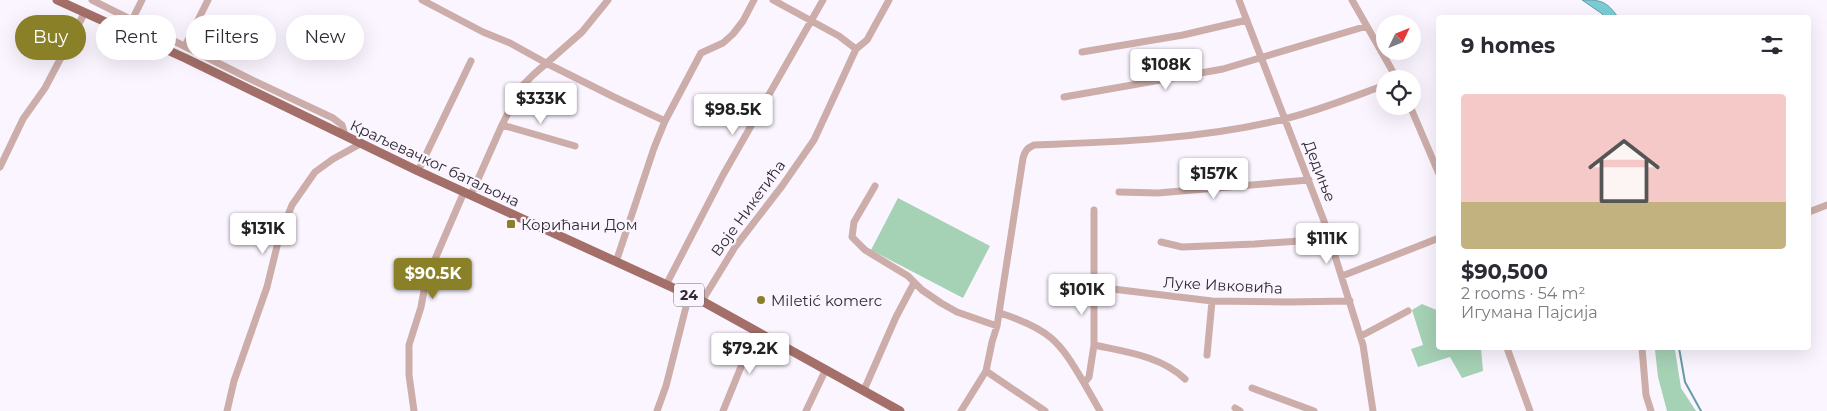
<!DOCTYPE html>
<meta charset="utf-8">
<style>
:root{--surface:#fff;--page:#f7f7f7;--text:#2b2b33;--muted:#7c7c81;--line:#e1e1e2;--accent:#8a8027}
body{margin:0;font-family:Montserrat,sans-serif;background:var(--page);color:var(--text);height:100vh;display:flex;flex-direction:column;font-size:19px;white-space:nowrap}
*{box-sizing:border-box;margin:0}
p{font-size:16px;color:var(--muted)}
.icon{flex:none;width:28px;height:28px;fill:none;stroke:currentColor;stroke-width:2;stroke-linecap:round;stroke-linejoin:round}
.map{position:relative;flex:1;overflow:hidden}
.drawer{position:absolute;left:1436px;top:15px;width:375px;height:335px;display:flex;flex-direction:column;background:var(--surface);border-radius:5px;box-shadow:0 5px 20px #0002}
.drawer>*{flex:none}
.banner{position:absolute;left:15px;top:15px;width:475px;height:45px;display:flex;gap:10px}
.needle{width:32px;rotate:47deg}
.buttons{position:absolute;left:1376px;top:15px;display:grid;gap:10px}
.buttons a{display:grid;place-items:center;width:45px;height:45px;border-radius:50%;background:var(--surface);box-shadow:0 5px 20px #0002;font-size:25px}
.price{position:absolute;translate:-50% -42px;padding:0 11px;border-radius:5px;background:#fff;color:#222;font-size:16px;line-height:32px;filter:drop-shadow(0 1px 2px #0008)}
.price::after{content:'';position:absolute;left:50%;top:30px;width:15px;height:11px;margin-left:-8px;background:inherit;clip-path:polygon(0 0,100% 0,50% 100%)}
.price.on{background:var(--accent);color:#fff}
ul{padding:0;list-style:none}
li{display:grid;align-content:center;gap:10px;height:265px;padding:0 25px}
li+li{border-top:1px solid var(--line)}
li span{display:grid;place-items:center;height:155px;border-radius:5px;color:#555}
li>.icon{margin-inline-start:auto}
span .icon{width:90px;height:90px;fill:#fffc;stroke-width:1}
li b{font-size:21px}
h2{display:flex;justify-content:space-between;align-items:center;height:60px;padding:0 25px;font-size:21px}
.tag{padding:0 18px;border-radius:22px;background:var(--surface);box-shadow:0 5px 20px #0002;font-size:18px;line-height:45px}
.tag.on{background:var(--accent);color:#fff}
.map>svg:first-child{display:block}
.green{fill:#a5d1b5}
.water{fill:#7bcdd5;stroke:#659ca5}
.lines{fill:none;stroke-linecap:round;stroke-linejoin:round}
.stream{stroke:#659ca5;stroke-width:2}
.minor{stroke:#ccada9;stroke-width:7}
.major{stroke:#a36f68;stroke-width:9}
.poi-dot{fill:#8a8027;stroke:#fbf5ff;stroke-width:2}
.labels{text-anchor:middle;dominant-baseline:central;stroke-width:4.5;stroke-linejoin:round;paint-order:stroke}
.shield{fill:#fbf5ff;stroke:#6e6871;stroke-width:1}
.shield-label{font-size:14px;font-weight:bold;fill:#312b34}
.street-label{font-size:15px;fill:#312b34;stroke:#fbf5ff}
.poi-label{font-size:15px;fill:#312b34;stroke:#fbf5ff;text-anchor:start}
</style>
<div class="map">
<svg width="1827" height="411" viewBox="0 0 1827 411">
<rect width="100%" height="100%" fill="#fbf5ff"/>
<path class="green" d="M 898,198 L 990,246 L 963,298 L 871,250 Z
M 1422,304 L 1439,311 L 1439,348 L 1481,348 L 1483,371 L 1462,378 L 1450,357 L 1418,367 L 1411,349 L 1423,345 L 1412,310 Z
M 1657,348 L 1666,348 L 1675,350 L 1681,388 L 1696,411 L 1667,411 L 1658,377 L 1655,350 Z"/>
<path class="water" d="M 1582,0 C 1602,0 1606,1 1618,17 L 1605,17 L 1601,13 Z"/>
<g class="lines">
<path class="stream" d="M 1679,348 L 1685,382 L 1701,411"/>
<path class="minor" d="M 92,0 L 248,78 L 333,118 L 342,125 L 345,135
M 422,0 L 483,32 L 510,43 L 546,63 L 614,97 L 665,121
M 773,0 L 839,36 L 856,49
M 1239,0 L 1324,221 L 1363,345 L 1373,411
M 1352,0 L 1397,79
M 132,20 L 142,0
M 185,46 L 208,0
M 1082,52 L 1183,35 L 1247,20
M 1064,97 L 1223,69 L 1367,26
M 1410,106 L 1439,174
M 502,125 L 575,146
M 0,167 L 23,119 L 45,88 L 85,12
M 418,171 L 471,61
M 875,186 L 854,222 L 852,237 L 865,250 L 908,276 L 922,290 L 941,303 L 957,312 L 997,326
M 1119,192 L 1158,193 L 1309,180
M 471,195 L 502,125 L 521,87 L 533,75 L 582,32 L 608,0
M 1094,210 L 1094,345 L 1089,377 L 1084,383 L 1100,411
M 1809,212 L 1827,205
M 1161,242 L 1182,247 L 1255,244 L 1330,239
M 616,262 L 654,148 L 665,121 L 701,53 L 723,43 L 733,34 L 743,21 L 754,0
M 1342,276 L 1439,238
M 666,285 L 723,175 L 823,0
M 1096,287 L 1212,301 L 1288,302 L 1350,301
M 702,301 L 735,247 L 782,186 L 814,140 L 856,49 L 867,40 L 889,0
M 1000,313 C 1049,329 1059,340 1084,383
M 1361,336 L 1408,311
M 1094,345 C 1126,352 1161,356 1185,379
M 1507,348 L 1530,411
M 1642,348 L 1646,395 L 1651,411
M 1207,355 L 1212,301
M 986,371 L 1045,411
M 1252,388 L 1314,411
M 864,390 L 896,317 L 914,283
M 1235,408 L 1240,411
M 227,411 L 234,381 L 267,287 L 279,238 L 292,205 L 315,172 L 333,159 L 362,143
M 414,411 L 409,375 L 409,345 L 421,307 L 426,280 L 464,192
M 657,411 L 666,386 L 689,295
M 723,411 L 756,330
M 806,411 L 826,369
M 961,411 L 986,371 L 992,342 L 997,326 L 1023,158 C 1025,151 1027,148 1034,145 C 1118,142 1202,139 1284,119 C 1318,111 1352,97 1385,85"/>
<path class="major" d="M 57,0 L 185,58 L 418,171 L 702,301 L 900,411"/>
</g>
<g class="poi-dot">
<rect x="506" y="219" width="10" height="10" rx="2.5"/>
<circle cx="761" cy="300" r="5"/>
</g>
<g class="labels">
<rect class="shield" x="674" y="283.5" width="30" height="23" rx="4"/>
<g class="shield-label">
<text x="689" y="295">24</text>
</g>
<g class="street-label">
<text transform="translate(435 163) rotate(25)">Краљевачког батаљона</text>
<text transform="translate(1320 171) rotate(69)">Дедиње</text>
<text transform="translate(748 208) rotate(-54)">Воје Никетића</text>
<text transform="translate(1223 285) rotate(3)">Луке Ивковића</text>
</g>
<g class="poi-label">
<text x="521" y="224">Корићани Дом</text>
<text x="771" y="300">Miletić komerc</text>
</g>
</g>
</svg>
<div class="buttons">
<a><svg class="needle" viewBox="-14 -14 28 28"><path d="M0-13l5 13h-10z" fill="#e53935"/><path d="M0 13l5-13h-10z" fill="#7c7c81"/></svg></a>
<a><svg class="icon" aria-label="locate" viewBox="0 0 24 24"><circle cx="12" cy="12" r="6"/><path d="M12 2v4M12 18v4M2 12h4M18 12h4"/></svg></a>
</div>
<b class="price" style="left:1166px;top:91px">$108K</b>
<b class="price" style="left:541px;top:125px">$333K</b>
<b class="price" style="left:733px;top:136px">$98.5K</b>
<b class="price" style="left:1214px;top:200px">$157K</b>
<b class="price" style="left:263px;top:255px">$131K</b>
<b class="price" style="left:1327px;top:265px">$111K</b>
<b class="price on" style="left:433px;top:300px">$90.5K</b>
<b class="price" style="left:1082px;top:316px">$101K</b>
<b class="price" style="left:750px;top:375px">$79.2K</b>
<div class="banner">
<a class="tag on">Buy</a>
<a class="tag">Rent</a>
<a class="tag">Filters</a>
<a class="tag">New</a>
</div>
<section class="drawer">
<h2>9 homes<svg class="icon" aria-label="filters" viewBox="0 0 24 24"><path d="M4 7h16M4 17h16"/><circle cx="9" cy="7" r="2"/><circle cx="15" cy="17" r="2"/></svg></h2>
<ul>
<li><span style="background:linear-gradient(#f6c9c9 70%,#c2b280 0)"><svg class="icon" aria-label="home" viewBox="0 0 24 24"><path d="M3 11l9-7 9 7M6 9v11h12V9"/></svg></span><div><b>$90,500</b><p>2 rooms · 54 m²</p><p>Игумана Пајсија</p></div></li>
</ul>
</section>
</div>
